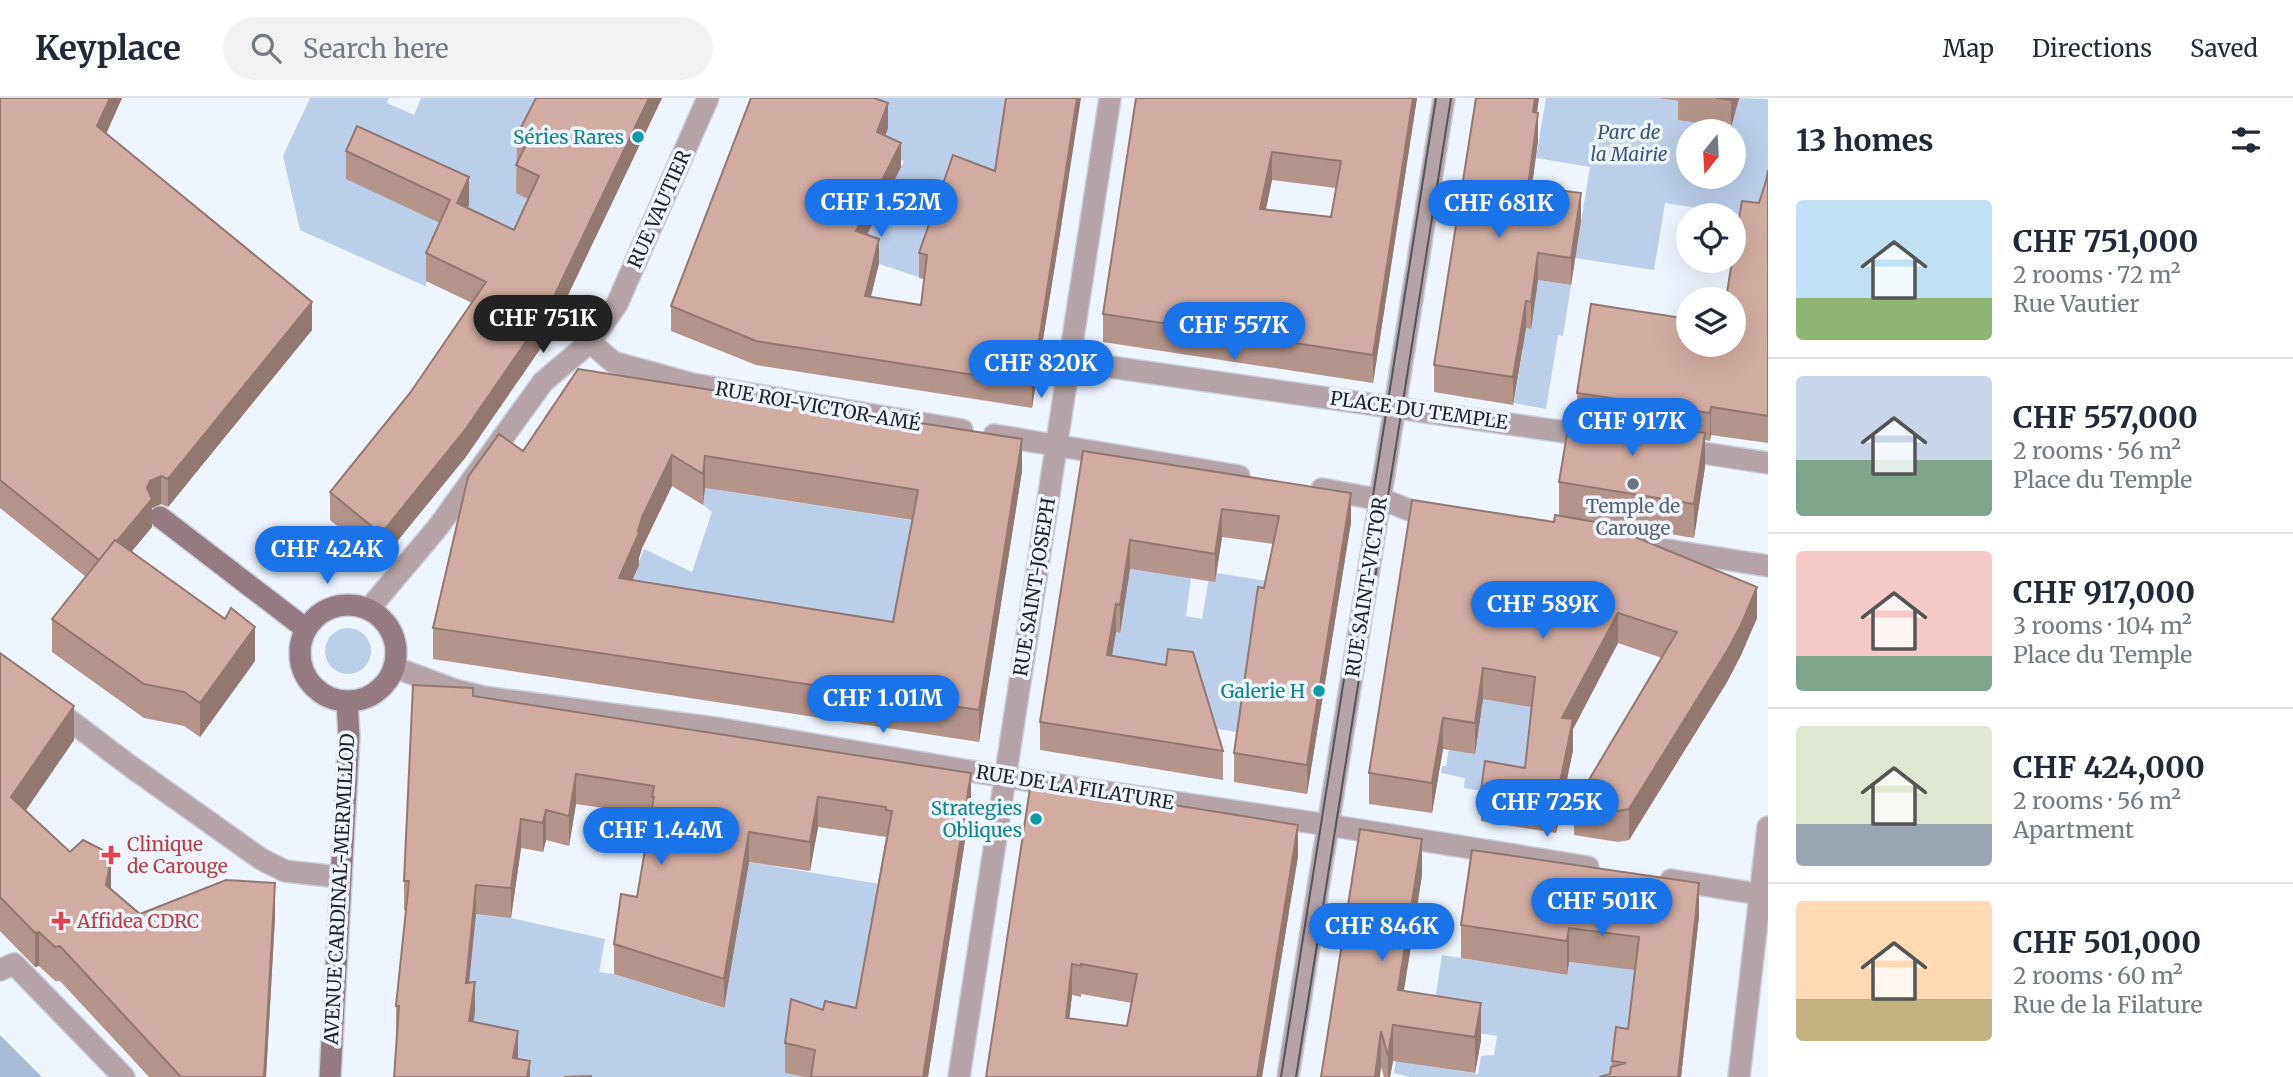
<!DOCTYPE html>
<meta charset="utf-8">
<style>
:root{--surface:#fff;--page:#f2f2f3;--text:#1f2937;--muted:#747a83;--line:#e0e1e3;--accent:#1a73e8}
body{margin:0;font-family:Merriweather,serif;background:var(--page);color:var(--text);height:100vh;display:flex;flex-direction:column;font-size:26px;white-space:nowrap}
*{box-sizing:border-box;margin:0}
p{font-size:23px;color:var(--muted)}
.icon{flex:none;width:38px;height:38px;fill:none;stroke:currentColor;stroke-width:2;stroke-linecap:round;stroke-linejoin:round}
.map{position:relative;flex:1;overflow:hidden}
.details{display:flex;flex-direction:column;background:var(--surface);width:525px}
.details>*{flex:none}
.needle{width:46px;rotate:198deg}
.controls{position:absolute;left:1676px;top:21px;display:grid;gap:14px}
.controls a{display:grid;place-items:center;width:70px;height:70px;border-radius:50%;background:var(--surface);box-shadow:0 7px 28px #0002;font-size:35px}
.price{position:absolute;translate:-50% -60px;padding:0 16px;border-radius:24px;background:var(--accent);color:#fff;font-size:23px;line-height:46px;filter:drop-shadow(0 2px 4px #0008)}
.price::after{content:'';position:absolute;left:50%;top:42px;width:21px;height:16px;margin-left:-10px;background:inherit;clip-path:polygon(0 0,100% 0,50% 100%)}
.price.on{background:#222;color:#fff}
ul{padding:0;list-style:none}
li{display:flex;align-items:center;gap:21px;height:175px;padding:0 28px}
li+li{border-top:2px solid var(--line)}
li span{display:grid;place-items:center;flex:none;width:196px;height:140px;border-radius:7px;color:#555}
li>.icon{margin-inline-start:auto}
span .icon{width:84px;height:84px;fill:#fffc;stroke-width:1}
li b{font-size:30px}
h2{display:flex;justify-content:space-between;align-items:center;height:84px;padding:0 28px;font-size:30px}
header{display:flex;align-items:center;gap:42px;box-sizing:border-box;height:98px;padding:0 35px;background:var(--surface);border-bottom:2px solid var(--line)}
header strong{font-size:33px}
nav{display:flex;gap:38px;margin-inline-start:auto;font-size:24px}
.search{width:490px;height:63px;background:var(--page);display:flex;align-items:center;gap:18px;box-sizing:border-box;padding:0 24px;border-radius:38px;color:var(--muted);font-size:26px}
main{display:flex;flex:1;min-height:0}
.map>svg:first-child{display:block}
.green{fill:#bbceea;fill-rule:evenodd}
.forest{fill:#a8bbd8}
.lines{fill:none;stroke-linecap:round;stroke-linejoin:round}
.street-casing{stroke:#cacfd8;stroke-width:24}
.secondary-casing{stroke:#cacfd8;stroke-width:24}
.street{stroke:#b4a3a7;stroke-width:21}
.secondary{stroke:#947b81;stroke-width:21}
.tram{stroke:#53565c;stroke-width:2}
.wall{fill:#b5948b;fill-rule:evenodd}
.shaded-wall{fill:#937871}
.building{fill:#d2aca2;stroke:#937871;stroke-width:2;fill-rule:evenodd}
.culture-dot{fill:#0f9aa8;stroke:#eff5ff;stroke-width:2.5}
.worship-dot{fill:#6b7280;stroke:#eff5ff;stroke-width:2.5}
.health-dot{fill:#e0444e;stroke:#eff5ff;stroke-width:2.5}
.labels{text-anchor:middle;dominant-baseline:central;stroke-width:7;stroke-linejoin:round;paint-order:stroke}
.park-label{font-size:19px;font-style:italic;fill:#38527d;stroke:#eff5ff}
.culture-label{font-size:19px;fill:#0d838f;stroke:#eff5ff;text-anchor:end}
.street-label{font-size:19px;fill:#1f2125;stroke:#eff5ff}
.worship-label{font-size:19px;fill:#5b616d;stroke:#eff5ff}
.health-label{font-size:19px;fill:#be3a42;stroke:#eff5ff;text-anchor:start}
</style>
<header>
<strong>Keyplace</strong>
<div class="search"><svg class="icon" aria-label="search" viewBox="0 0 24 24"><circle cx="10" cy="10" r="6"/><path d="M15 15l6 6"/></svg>Search here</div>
<nav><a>Map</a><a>Directions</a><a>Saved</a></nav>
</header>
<main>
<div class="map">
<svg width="1768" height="979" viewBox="0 0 1768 979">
<rect width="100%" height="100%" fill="#eff5ff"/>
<path class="green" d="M 310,0 L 389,0 L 387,5 L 414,17 L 421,0 L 568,0 L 523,155 L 457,133 L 469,107 L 451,131 L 425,188 L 300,132 L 283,58 Z
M 860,0 L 1010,0 L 995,96 L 927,182 L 856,158 L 904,63 L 879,53 Z
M 1546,0 L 1657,0 L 1681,4 L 1678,22 L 1731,30 L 1736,0 L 1768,1 L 1768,100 L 1742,117 L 1665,105 L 1654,172 L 1575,160 L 1590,69 L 1536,60 ZM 1689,33 L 1734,33 L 1734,79 L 1689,79 Z
M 1538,182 L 1571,187 L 1563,238 L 1558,237 L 1546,311 L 1514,305 L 1523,250 L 1521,248 L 1521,230 L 1530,231 Z
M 705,390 L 922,424 L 953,534 L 619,513 L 644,451 L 692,474 L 712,414 L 703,407 Z
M 1130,471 L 1191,480 L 1186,518 L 1202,521 L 1210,474 L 1280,485 L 1260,638 L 1206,629 L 1107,585 L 1116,534 L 1118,535 Z
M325 553a23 23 0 1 1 46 0a23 23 0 1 1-46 0Z
M 1544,590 L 1541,703 L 1464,690 L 1465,680 L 1441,675 L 1442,668 L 1446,668 L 1450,645 L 1477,638 L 1483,601 Z
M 749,764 L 885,787 L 855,939 L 785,975 L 804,979 L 464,979 L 466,914 L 476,817 L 465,770 L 487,817 L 511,820 L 605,841 L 599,874 L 614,876 L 723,910 Z
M 1442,857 L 1567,877 L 1569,864 L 1593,867 L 1640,866 L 1628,964 L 1614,979 L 1410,979 L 1394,975 L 1396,963 L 1478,976 L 1481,958 L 1494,957 L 1497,938 L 1431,927 Z"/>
<path class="forest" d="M 0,937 L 42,979 L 0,979 Z"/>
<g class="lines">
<g class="street-casing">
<path id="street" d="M 590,244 L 613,264 L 693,286 L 962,332
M 1069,263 L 1593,338
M 994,337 L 1239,378
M 1677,351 L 1768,365
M 1322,391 L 1387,403 L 1409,412 L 1437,417
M 1642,448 L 1768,468
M 369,511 L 438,429 L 543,284 L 590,244 L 617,206 L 708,0
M 394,569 L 455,592 L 484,599 L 722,631 L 1005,679 L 1328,727 L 1588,769
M 51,608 L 130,668 L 261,761 L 285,773 L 339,779
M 1671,782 L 1759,796
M 0,872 L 14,866 L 124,979
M 959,979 L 1110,0
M 1288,979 L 1444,0
M 1739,979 L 1768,729"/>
</g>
<g class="secondary-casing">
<path id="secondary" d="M 160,419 L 306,531
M300 555a48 48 0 1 1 96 0a48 48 0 1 1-96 0Z
M 330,979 L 349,638 L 347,603"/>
</g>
<use href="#street" class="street"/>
<use href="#secondary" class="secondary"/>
<path class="tram" d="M 1281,979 L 1436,0
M 1296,979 L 1451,0"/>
</g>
<path class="wall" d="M 0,0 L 122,0 L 106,36 L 312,232 L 168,409 L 161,406 L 152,410 L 152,429 L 132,453 L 255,563 L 200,639 L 184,628 L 144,620 L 52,554 L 52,521 L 86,479 L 0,410 Z
M 536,0 L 662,0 L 547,241 L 465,360 L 381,463 L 330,422 L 330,394 L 410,295 L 472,205 L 426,183 L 426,155 L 440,125 L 346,81 L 346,53 L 469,107 L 468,110 L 514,132 L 528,101 L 516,95 L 517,37 Z
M 1136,0 L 1417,0 L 1373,285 L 1103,244 L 1103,216 ZM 1272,82 L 1336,90 L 1331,119 L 1266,111 Z
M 1539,0 L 1537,15 L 1538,43 L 1532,88 L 1581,123 L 1571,187 L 1538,182 L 1531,231 L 1526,230 L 1513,307 L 1434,294 L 1434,267 Z
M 1657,0 L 1739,0 L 1731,30 L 1678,22 L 1678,3 Z
M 888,30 L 885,38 L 901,69 L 867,137 L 879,165 L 871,199 L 921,207 L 924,181 L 919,180 L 919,155 L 1062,123 L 1032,310 L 756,267 L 671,233 L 671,208 Z
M 1768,72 L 1768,345 L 1711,337 L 1710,343 L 1705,342 L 1705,369 L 1694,440 L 1559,418 L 1559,384 L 1572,319 L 1577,315 L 1577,295 L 1734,247 L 1759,105 L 1766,83 Z
M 578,271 L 1022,373 L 979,644 L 433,561 L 433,530 L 523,353 ZM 672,388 L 703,407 L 705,390 L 912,422 L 893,524 L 632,482 L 639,467 L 639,460 L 642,450 Z
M 1083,353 L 1351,424 L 1307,696 L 1234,684 L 1234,655 L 1264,490 L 1273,446 L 1222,439 L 1215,484 L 1130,471 L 1120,535 L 1116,534 L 1112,558 L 1223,653 L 1223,682 L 1040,652 L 1040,624 Z
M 1412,402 L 1757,520 L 1741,557 L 1727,584 L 1629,742 L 1618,744 L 1574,737 L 1574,707 L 1662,560 L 1618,545 L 1573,631 L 1573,652 L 1556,735 L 1481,723 L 1481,692 L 1525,670 L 1531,609 L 1483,601 L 1475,656 L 1443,651 L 1432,715 L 1369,706 L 1369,675 Z
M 0,555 L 74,642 L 25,713 L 111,791 L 140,816 L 275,819 L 266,979 L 149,979 L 60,883 L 55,883 L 39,868 L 35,869 L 0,833 Z
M 473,598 L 971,704 L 928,979 L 804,979 L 785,975 L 785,945 L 823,912 L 856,910 L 886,739 L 818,729 L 810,773 L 749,764 L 724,910 L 614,876 L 614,846 L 637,799 L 651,717 L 576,706 L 569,748 L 546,742 L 543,754 L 521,750 L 511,820 L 476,816 L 469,885 L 475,914 L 473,924 L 518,961 L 530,979 L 396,937 L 396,908 L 406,813 L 404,812 L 404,783 Z
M 1031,684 L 1298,758 L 1262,979 L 986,979 ZM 1081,896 L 1132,905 L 1127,928 L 1069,920 L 1072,897 L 1081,899 Z
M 1422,777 L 1404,893 L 1481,942 L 1475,975 L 1393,963 L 1390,979 L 1384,979 L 1381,969 L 1321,979 Z
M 1699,818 L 1681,979 L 1599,979 L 1610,976 L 1612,963 L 1628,931 L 1635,872 L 1569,864 L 1567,877 L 1461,860 L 1461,827 Z"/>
<path class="shaded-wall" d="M 110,0 L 122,0 L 97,56 L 97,28 Z
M 649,0 L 662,0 L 547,241 L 465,360 L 381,463 L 381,436 Z
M 1077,0 L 1081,0 L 1062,123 L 1032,310 L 1032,286 Z
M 1413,0 L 1417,0 L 1373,285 L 1373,257 Z
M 1535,0 L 1539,0 L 1533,42 L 1533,14 Z
M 1731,0 L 1739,0 L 1731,30 Z
M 888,5 L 888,30 L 877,59 L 877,34 Z
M 1538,15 L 1538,43 L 1528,115 L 1528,88 Z
M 901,45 L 901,69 L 856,158 L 856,133 Z
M 1272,54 L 1272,82 L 1260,139 L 1260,111 Z
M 469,79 L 469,107 L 457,133 L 457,105 Z
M 1581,95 L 1581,123 L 1571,187 L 1571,160 Z
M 879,141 L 879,165 L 865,222 L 865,198 Z
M 1538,155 L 1538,182 L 1531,231 L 1531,204 Z
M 1526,203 L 1526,230 L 1513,307 L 1513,279 Z
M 312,204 L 312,232 L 168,409 L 168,381 Z
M 1711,309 L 1711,337 L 1710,343 L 1710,315 Z
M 1705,335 L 1705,369 L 1694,440 L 1694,406 Z
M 1022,341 L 1022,373 L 979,644 L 979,612 Z
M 672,357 L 672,388 L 642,450 L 639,460 L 639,467 L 619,512 L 619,480 L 642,419 Z
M 705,358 L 705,390 L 703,407 L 703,376 Z
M 161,378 L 161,406 L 152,410 L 152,429 L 100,491 L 100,463 L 147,390 L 150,383 Z
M 1351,395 L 1351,424 L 1307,696 L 1307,667 Z
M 1222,411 L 1222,439 L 1215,484 L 1215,456 Z
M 1130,442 L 1130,471 L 1120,535 L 1120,507 Z
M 1757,489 L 1757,520 L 1741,557 L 1727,584 L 1629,742 L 1629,711 Z
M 1116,506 L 1116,534 L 1107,586 L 1107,557 Z
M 1618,515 L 1618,545 L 1573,631 L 1573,652 L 1556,735 L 1556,704 L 1562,620 Z
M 255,529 L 255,563 L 200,639 L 200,605 Z
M 1483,570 L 1483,601 L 1475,656 L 1475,625 Z
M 74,608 L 74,642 L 11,734 L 11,699 Z
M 1443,620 L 1443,651 L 1432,715 L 1432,685 Z
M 971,675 L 971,704 L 928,979 L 923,979 Z
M 576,676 L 576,706 L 569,748 L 569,718 Z
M 818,699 L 818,729 L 810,773 L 810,744 Z
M 546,712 L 546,742 L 543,754 L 543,725 Z
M 521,721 L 521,750 L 511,820 L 511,790 Z
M 1298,727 L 1298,758 L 1262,979 L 1257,979 Z
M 749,734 L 749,764 L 724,910 L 724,881 Z
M 1422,741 L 1422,777 L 1398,929 L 1398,892 Z
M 111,760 L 111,794 L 106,787 Z
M 275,785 L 275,819 L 266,979 L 264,979 Z
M 1699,785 L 1699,818 L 1681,979 L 1678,979 Z
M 476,787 L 476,816 L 466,914 L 466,885 Z
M 1569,830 L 1569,864 L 1567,877 L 1567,843 Z
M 39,834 L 39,868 L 35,869 L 35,835 Z
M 1072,866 L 1072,897 L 1066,951 L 1066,920 Z
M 475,884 L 475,914 L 469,953 L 469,923 Z
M 1481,905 L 1481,942 L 1475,975 L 1475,939 Z
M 1393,927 L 1393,963 L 1390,979 L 1388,979 L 1388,958 Z
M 518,933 L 518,962 L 513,960 Z
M 1381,933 L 1381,969 L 1380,979 L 1375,979 Z
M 530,963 L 530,979 L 527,979 Z"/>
<path class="building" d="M 0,0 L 110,0 L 97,28 L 312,204 L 168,381 L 161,378 L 150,383 L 147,390 L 152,401 L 117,443 L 115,442 L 99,462 L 0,382 Z
M 536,0 L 649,0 L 547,213 L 465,332 L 381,436 L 330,394 L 410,295 L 486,184 L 426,155 L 450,102 L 346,53 L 357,28 L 469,79 L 457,105 L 514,132 L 539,78 L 516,67 L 528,43 L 517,37 Z
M 751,0 L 874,0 L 888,5 L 877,34 L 901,45 L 856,133 L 879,141 L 865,198 L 921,207 L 927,157 L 919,155 L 953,57 L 995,73 L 1006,0 L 1077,0 L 1062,98 L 1032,286 L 756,243 L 671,208 Z
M 1136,0 L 1413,0 L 1373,257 L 1103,216 ZM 1272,54 L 1341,63 L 1331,119 L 1260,111 Z
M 1476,0 L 1535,0 L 1533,14 L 1538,15 L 1528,88 L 1581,95 L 1571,160 L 1538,155 L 1531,204 L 1526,203 L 1513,279 L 1434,267 Z
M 1716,0 L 1731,0 L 1731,2 Z
M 1768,72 L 1768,318 L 1711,309 L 1710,315 L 1577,295 L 1591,206 L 1689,221 L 1689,247 L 1734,247 L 1734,201 L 1726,201 L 1732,163 L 1734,163 L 1734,149 L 1742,103 L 1759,105 L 1766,83 Z
M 578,271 L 1022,341 L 979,612 L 433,530 L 468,379 L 499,336 L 523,353 ZM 672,357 L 703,376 L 705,358 L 918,392 L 893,524 L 619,480 L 639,435 L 638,433 L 642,419 Z
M 1573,315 L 1705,335 L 1694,406 L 1559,384 L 1570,318 L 1572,319 Z
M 1083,353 L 1351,395 L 1307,667 L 1234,655 L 1258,489 L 1264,490 L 1279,418 L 1222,411 L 1215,456 L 1130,442 L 1120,507 L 1116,506 L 1107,557 L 1166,567 L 1168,551 L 1193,554 L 1223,653 L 1040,624 Z
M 1412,402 L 1554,424 L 1555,417 L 1601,425 L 1757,489 L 1741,527 L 1727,553 L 1629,711 L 1618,713 L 1574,707 L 1677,534 L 1618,515 L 1562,620 L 1573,621 L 1556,704 L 1481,692 L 1485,663 L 1525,670 L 1535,579 L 1483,570 L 1475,625 L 1443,620 L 1432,685 L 1369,675 Z
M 115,442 L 225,521 L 231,510 L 255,529 L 200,605 L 184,594 L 144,586 L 52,521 Z
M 0,555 L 74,608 L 11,699 L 70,754 L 83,742 L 101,751 L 111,760 L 106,787 L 140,816 L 226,782 L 275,785 L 264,979 L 181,979 L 60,848 L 55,849 L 39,834 L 35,835 L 0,799 Z
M 413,587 L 473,590 L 473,598 L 971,675 L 923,979 L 811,979 L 815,952 L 785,945 L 791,901 L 823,912 L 825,903 L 856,910 L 892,713 L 886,712 L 886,709 L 818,699 L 810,744 L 749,734 L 724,881 L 614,846 L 621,796 L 637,799 L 654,699 L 652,699 L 654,688 L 576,676 L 569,718 L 546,712 L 543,725 L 521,721 L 511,790 L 476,787 L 466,885 L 475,884 L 469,923 L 518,933 L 513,960 L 530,963 L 527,979 L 394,979 L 399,908 L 396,908 L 409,783 L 404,783 Z
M 1031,684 L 1298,727 L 1257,979 L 986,979 ZM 1072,866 L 1081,868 L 1081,866 L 1137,876 L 1127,928 L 1066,920 Z
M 1360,731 L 1422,741 L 1398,892 L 1481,905 L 1475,939 L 1393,927 L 1388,958 L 1381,933 L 1375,979 L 1321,979 Z
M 1472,752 L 1699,785 L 1678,979 L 1599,979 L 1610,976 L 1611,969 L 1626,965 L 1612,963 L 1616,929 L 1628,931 L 1639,839 L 1569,830 L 1567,843 L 1461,827 Z
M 591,978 L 591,979 L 564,979 Z"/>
<g class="culture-dot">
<circle cx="638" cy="39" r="7"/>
<circle cx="1319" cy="593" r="7"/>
<circle cx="1036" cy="721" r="7"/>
</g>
<circle class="worship-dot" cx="1633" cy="386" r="7"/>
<g class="health-dot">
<path d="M107.5 746.5h7v7h7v7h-7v7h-7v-7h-7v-7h7z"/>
<path d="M57.5 812.5h7v7h7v7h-7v7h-7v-7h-7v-7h7z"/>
</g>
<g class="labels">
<g class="park-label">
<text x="1629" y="34">Parc de<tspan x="1629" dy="22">la Mairie</tspan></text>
</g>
<g class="culture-label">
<text x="624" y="39">Séries Rares</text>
<text x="1305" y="593">Galerie H</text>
<text x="1022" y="710">Strategies<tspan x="1022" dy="22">Obliques</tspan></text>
</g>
<g class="street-label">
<text transform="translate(659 111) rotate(-66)">RUE VAUTIER</text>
<text transform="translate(818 308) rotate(10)">RUE ROI-VICTOR-AMÉ</text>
<text transform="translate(1419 312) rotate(8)">PLACE DU TEMPLE</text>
<text transform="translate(1034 489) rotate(-81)">RUE SAINT-JOSEPH</text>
<text transform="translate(1366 489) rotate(-81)">RUE SAINT-VICTOR</text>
<text transform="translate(1075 689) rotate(9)">RUE DE LA FILATURE</text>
<text transform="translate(339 791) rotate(-87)">AVENUE CARDINAL-MERMILLOD</text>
</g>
<g class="worship-label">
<text x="1633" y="408">Temple de<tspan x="1633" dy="22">Carouge</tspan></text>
</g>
<g class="health-label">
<text x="127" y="746">Clinique<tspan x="127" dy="22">de Carouge</tspan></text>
<text x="77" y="823">Affidea CDRC</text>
</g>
</g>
</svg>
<div class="controls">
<a><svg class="needle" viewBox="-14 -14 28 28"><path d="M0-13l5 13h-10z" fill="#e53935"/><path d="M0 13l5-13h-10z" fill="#747a83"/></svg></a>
<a><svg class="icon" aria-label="locate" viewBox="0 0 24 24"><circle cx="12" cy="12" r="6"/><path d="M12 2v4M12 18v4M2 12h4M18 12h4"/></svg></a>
<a><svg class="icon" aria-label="layers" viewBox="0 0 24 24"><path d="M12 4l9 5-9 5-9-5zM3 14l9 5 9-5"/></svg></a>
</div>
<b class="price" style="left:881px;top:141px">CHF 1.52M</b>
<b class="price" style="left:1499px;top:142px">CHF 681K</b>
<b class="price on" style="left:543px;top:257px">CHF 751K</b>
<b class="price" style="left:1234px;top:264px">CHF 557K</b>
<b class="price" style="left:1041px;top:302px">CHF 820K</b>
<b class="price" style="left:1632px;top:360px">CHF 917K</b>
<b class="price" style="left:327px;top:488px">CHF 424K</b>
<b class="price" style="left:1543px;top:543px">CHF 589K</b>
<b class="price" style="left:883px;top:637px">CHF 1.01M</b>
<b class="price" style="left:1547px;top:741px">CHF 725K</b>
<b class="price" style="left:661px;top:769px">CHF 1.44M</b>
<b class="price" style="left:1602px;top:840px">CHF 501K</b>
<b class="price" style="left:1382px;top:865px">CHF 846K</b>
</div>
<section class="details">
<h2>13 homes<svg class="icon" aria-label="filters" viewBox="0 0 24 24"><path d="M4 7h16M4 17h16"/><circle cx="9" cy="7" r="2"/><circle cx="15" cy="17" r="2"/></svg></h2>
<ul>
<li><span style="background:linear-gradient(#bfe0f5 70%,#8fb573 0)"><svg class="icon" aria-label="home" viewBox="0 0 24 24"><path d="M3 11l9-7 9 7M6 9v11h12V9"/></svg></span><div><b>CHF 751,000</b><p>2 rooms · 72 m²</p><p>Rue Vautier</p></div></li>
<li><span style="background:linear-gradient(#c9d6e8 60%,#7fa58c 0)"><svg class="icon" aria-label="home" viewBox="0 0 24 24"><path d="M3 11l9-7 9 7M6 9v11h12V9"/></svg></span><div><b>CHF 557,000</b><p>2 rooms · 56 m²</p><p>Place du Temple</p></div></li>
<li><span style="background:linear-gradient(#f6c9c9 75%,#7fa58c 0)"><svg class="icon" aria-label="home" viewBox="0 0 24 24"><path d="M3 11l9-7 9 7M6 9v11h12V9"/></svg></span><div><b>CHF 917,000</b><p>3 rooms · 104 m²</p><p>Place du Temple</p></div></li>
<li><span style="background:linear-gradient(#dfe7d0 70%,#9aa5b1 0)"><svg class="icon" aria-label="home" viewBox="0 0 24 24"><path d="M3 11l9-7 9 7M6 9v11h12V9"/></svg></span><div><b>CHF 424,000</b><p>2 rooms · 56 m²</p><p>Apartment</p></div></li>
<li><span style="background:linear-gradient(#ffd9b3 70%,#c2b280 0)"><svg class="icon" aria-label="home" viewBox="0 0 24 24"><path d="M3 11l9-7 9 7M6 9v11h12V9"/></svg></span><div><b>CHF 501,000</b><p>2 rooms · 60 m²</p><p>Rue de la Filature</p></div></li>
</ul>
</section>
</main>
